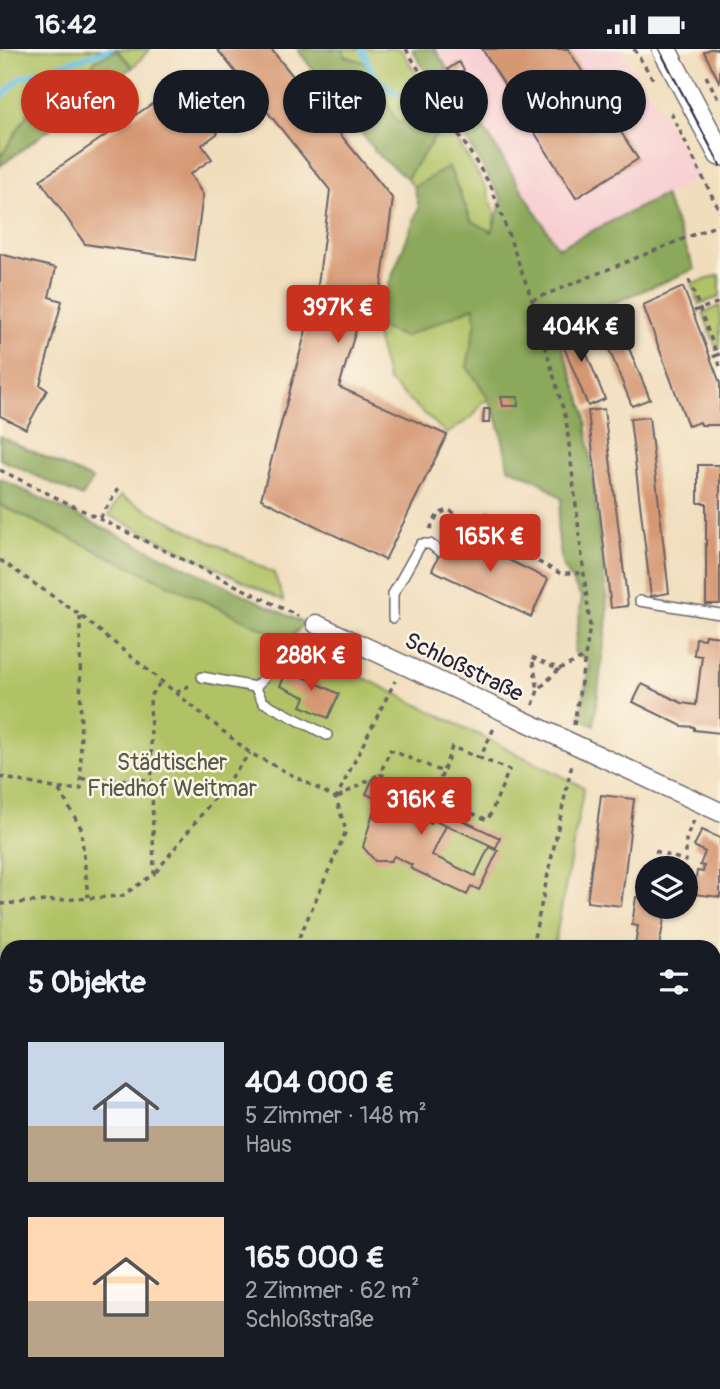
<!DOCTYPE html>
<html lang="de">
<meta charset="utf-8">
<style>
:root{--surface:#171b24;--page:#242831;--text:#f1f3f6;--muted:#9ea1a6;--accent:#c8321e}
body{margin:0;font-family:Pangolin,sans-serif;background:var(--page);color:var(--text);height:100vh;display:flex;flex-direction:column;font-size:26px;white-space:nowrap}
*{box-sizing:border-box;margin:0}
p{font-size:23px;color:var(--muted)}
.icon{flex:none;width:38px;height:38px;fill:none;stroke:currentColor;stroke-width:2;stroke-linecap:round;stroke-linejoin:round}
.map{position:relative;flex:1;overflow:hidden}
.side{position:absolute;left:0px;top:891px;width:721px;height:450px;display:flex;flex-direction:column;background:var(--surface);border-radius:21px 21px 0 0;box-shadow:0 2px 5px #0004}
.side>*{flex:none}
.top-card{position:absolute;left:21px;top:21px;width:679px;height:63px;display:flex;gap:14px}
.buttons{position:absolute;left:635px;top:807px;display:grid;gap:14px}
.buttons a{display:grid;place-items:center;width:63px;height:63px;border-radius:50%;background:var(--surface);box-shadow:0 2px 5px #0004;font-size:35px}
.price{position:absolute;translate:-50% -60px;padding:0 16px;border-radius:7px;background:var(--accent);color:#fff;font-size:23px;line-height:46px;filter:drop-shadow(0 2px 4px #0008)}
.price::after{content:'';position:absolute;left:50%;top:42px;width:21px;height:16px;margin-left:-10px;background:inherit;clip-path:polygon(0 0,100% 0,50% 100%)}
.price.on{background:#222;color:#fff}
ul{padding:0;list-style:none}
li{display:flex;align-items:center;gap:21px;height:175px;padding:0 28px}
li span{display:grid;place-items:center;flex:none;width:196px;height:140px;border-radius:0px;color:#555}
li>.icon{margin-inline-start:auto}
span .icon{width:84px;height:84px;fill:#fffc;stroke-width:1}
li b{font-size:30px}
h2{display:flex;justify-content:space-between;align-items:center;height:84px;padding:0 28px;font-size:30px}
.pill{padding:0 24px;border-radius:32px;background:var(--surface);box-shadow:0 2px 5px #0004;font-size:24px;line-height:63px}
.pill.on{background:var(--accent);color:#fff}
.status{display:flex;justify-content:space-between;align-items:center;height:49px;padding:0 35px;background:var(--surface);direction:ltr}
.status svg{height:19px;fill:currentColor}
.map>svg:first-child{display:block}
.built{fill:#f7cfd2}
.green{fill:#b0c265;stroke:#697250;stroke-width:2}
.forest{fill:#8ca85a;stroke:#57654a;stroke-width:2}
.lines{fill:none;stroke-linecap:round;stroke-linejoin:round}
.stream{stroke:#65c0e3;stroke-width:6}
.building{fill:#d69773}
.service-casing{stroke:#6a6368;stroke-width:12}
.minor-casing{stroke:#6a6368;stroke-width:21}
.secondary-casing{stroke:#6a6368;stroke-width:26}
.path{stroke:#6a6368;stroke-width:3.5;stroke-dasharray:5 5;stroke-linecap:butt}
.service{stroke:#fff;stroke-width:9}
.minor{stroke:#fff;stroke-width:18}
.secondary{stroke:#fff;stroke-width:23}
.tram{stroke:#22223b;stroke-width:2}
.labels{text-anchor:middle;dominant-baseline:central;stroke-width:5;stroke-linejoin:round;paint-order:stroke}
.street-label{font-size:23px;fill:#22223b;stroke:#fcf5e5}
.park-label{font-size:23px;fill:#545a4a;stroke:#fcf5e5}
</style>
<div class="status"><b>16:42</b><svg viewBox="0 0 49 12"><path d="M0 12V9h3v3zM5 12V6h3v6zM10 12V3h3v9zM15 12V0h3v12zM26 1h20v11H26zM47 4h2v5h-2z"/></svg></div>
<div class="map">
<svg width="720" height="1340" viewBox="0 0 720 1340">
<rect width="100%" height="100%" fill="#fcf5e5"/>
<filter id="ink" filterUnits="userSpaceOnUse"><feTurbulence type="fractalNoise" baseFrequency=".0143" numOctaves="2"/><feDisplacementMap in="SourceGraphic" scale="14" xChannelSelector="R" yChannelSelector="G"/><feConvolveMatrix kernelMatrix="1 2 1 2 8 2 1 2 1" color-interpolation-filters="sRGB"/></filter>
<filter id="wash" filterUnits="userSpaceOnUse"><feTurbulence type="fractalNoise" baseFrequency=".00686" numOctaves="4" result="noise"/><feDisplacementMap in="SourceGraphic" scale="28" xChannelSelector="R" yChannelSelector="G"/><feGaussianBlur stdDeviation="1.57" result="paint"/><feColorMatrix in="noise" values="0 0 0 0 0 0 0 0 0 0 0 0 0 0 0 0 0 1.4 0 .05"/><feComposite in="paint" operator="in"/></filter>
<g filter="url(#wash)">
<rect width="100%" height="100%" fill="#f0ddbc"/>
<path class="built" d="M 436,0 L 620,0 L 658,56 L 698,129 L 558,200 Z"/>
<path class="green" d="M 0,0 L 150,0 L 133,18 L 117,1 L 95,11 L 86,31 L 30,61 L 0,109 Z
M 343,0 L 401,0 L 487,140 L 495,166 L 492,183 L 471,171 L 449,119 L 414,138 L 407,129 L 440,80 L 398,75 L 366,15 L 345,7 Z
M 720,226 L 720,248 L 699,255 L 692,235 Z
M 474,257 L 476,273 L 467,318 L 491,351 L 483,353 L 473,367 L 447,385 L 388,332 L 373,276 L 404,287 Z
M 720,257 L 720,300 L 717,301 L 703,264 Z
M 120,447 L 274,524 L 284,552 L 109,466 Z
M 0,456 L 213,554 L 584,738 L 554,898 L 7,898 L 7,1334 L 63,1334 L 55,1340 L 0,1340 Z"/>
<path class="forest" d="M 297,0 L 343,0 L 345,7 L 366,14 L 398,75 L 427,60 L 440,80 L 407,129 L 379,107 Z
M 412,0 L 435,0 L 558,199 L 664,146 L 695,220 L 555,278 L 585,362 L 608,563 L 594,676 L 580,669 L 590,614 L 574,603 L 582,549 L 562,515 L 557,477 L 562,450 L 542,434 L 508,418 C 501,375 494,353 467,318 L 476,273 L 474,258 L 404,288 L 373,276 L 419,158 L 414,138 L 449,118 L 471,171 L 492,183 L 502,150 Z
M 117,1 L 133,18 L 0,117 L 0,109 L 30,61 L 86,32 L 95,11 Z
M 0,387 L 93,431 L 82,448 L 0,410 Z
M 0,430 L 304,574 L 289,592 L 0,456 Z
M 63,1334 L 515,1334 L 539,1340 L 55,1340 Z"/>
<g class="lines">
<path class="stream" d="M 362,0 L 375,28 L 397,45
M 0,49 L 20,29 L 110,0"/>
</g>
<g id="blocks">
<path class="building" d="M 217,0 L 271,0 L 393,150 L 380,245 L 367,244 L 339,338 L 447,386 L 385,511 L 261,450 L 318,236 L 330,141 Z
M 482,0 L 568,0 L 638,110 L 576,149 Z
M 710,0 L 720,0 L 720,34 L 704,3 Z
M 459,13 L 464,21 L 453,28 L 448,20 Z
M 193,27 L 201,38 L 206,35 L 218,52 L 202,65 L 218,84 L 202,96 L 212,110 L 190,125 L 203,146 L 194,211 L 85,195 L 40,131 Z
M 0,205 L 56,219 L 49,248 L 62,252 L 40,336 L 47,341 L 26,380 L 0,367 Z
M 683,238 L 720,334 L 720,376 L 701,376 L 700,373 L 688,377 L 643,256 Z
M 574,273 L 605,350 L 588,357 L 557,281 Z
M 618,273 L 650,350 L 632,357 L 601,280 Z
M 501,348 L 518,348 L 518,357 L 503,357 Z
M 484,360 L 490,360 L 489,374 L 483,374 Z
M 604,360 L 628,557 L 611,559 L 588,362 Z
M 649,368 L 669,544 L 651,547 L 630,370 Z
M 698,416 L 720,416 L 720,555 L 706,555 L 706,454 L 698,454 Z
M 450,483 L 548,530 L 531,568 L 432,521 Z
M 705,586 L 720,588 L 720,684 L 694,681 L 694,678 L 682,677 L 633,653 L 642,635 L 682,654 L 696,656 L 702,607 L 694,606 L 696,589 L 704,590 Z
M 288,620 L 339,645 L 328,669 L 301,657 L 305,648 L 280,637 Z
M 373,729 L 500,789 L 496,799 L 429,768 L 427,773 L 431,775 L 433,771 L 446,777 L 432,806 L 475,827 L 489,798 L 498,802 L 479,841 L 471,837 L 467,846 L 410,819 L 412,816 L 394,807 L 391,812 L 375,812 L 363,798 L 377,750 L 366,745 Z
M 601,746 L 634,750 L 621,857 L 587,853 Z
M 702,781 L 720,789 L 720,848 L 694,845 L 697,822 L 703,823 L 704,817 L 700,816 L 705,803 L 694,797 Z
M 636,848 L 648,850 L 648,858 L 666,859 L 659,898 L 635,897 L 638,877 L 632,876 Z"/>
</g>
</g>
<g filter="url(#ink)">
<use href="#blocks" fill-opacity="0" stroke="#6a6368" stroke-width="2"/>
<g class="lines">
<g class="service-casing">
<path id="service" d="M 640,552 L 720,565
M 393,569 L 393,545 L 421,495 L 430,495 L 439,502
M 202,628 L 255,638 L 295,598
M 255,638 L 263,653 L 327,686"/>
</g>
<g class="minor-casing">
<path id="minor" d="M 316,575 L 720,763"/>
</g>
<g class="secondary-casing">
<path id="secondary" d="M 664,0 L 720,105
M 714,1234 L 720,1207
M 714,1259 L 720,1261
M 689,1340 L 691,1334"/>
</g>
<path class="path" d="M 406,0 L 491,137 L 532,251 L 566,370 L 590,577 L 574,676
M 634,0 L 653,30
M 706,27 L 720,53
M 671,64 L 720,163
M 689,231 L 717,306 L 713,308
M 532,251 L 720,175
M 694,262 L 720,253
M 720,305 L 717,306 L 720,317
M 0,421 L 298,567
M 100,469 L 119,439
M 430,480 L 438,465 L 448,461 L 533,501 L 529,508 L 560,524 L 584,524
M 476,486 L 488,460
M 0,511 L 80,566 L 250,704 L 336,749
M 559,620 L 585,608
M 176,644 L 192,635
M 533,656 L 538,641 L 559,620 L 532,608 L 538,641
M 480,709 L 452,698 L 443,723 L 390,701 L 380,725 L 488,771 L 509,721 L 480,709 L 494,679
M 0,728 L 59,740 L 81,740 L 80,566
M 81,730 L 152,731
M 59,741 L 81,779 L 88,848
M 338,748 L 380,725
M 433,748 L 443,723
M 655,802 L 686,812 L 686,789 L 694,771
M 156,823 L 250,704
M 0,855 L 122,847 L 154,825 L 150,647 L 160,634
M 295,898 L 346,782 L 336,749 L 395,632
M 532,898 L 572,715
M 716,920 L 720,921
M 0,1135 L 7,1138
M 714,1286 L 720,1288
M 0,1293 L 7,1287
M 448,1334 L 460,1340
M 453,1334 L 482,1340
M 434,1340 L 443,1334"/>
<use href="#service" class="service"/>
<use href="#minor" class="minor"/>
<use href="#secondary" class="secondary"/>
<path class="tram" d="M 659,0 L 720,116
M 714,1217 L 720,1191
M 714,1253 L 720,1227
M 694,1340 L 696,1334"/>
</g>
</g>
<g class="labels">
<g class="street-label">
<text transform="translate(464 618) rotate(26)">Schloßstraße</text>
</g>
<g class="park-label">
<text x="172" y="713">Städtischer<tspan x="172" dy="26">Friedhof Weitmar</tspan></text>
</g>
</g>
</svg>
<div class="buttons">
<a><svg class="icon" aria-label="layers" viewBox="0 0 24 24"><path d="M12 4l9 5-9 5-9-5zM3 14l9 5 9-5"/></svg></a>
</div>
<b class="price" style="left:338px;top:296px">397K €</b>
<b class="price on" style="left:581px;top:315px">404K €</b>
<b class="price" style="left:490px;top:525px">165K €</b>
<b class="price" style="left:311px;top:644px">288K €</b>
<b class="price" style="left:421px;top:788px">316K €</b>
<div class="top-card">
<a class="pill on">Kaufen</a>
<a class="pill">Mieten</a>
<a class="pill">Filter</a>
<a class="pill">Neu</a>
<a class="pill">Wohnung</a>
</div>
<section class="side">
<h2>5 Objekte<svg class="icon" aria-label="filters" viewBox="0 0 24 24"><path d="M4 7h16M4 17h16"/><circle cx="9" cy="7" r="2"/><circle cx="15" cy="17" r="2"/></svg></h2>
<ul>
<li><span style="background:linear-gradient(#c9d6e8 60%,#b9a48a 0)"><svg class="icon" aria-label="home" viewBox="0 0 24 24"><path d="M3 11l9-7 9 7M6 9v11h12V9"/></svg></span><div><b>404 000 €</b><p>5 Zimmer · 148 m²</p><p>Haus</p></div></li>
<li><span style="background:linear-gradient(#ffd9b3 60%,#b9a48a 0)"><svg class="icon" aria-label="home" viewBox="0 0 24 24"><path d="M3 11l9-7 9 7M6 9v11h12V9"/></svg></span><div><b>165 000 €</b><p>2 Zimmer · 62 m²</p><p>Schloßstraße</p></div></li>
</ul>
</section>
</div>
